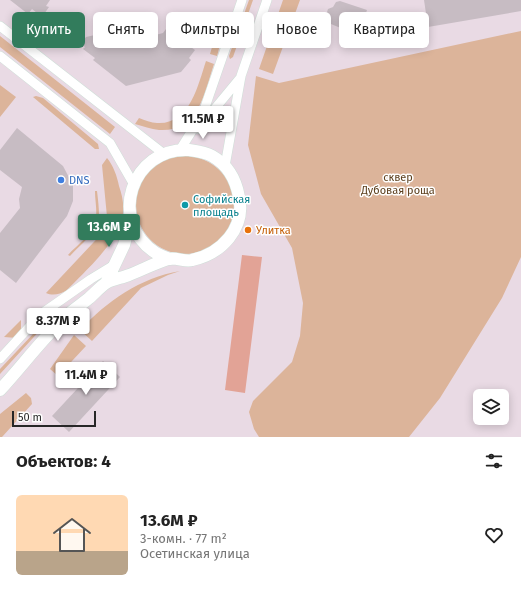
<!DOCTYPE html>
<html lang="ru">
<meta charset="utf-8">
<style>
:root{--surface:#fff;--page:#f2f2f2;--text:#222;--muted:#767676;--accent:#327c5c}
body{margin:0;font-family:"Fira Sans",sans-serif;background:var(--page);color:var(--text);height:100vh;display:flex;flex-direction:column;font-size:15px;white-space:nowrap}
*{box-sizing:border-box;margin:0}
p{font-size:13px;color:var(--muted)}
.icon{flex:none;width:22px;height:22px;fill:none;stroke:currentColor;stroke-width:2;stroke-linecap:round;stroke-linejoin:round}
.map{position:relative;height:437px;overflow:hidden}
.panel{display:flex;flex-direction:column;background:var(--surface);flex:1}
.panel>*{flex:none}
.guide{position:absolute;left:12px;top:12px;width:497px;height:36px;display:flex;gap:8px}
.controls{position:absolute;left:473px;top:389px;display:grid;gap:8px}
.controls a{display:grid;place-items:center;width:36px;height:36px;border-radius:6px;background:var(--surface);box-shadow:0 2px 10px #0003;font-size:20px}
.scale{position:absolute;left:12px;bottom:10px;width:84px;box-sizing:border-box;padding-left:4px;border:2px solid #272727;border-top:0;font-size:11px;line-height:14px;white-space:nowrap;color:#272727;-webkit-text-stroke:3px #fff;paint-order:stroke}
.price{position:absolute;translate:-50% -34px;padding:0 9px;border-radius:4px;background:#fff;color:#222;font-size:13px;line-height:26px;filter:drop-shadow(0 1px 2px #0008)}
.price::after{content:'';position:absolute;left:50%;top:24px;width:12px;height:9px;margin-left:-6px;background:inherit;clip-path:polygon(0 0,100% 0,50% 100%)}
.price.selected{background:var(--accent);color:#fff}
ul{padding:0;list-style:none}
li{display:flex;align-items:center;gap:12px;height:100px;padding:0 16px}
li span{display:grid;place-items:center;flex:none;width:112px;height:80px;border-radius:6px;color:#555}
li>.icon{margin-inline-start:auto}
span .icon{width:48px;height:48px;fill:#fffc;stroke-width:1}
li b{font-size:17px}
h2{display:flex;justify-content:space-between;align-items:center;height:48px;padding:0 16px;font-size:17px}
.tag{padding:0 14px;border-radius:6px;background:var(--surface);box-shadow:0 2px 10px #0003;font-size:14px;line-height:36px}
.tag.selected{background:var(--accent);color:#fff}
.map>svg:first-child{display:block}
.green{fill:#dcb49a}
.pitch{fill:#e2a396}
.building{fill:#c7bcc3}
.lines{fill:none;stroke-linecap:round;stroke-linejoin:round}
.minor-casing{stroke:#cfdfd8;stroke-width:10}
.tertiary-casing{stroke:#cfdfd8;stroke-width:13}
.minor{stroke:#fff;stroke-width:9}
.tertiary{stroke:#fff;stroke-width:12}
.shop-dot{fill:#3f7fe0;stroke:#fff;stroke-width:1.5}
.culture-dot{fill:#0f9aa8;stroke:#fff;stroke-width:1.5}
.food-dot{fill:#e8710a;stroke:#fff;stroke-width:1.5}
.labels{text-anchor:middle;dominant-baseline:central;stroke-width:3;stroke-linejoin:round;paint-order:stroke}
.park-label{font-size:11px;fill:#5d401e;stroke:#fff}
.shop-label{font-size:11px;fill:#366cbe;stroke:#fff;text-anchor:start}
.culture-label{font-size:11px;fill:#0d838f;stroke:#fff;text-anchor:start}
.food-label{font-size:11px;fill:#c56008;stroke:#fff;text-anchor:start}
</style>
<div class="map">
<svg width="521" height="437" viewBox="0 0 521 437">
<rect width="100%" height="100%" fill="#e9dae4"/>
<path class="green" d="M 249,0 L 253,0 L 233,57 L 230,59 L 229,56 Z
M 283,0 L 300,0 L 273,74 L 259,69 Z
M 217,30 C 221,39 220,47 217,56 L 210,54 Z
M 521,31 L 521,257 L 502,298 L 440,398 L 409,437 L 259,437 L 254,429 L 249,412 L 253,401 L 292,362 L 300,336 L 303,303 L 292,248 L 261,194 L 248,145 L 256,76 L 279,83 Z
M 0,36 L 115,127 L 110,134 L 0,47 Z
M 206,61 L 214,64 C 204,94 199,132 159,130 C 151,129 143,126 135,124 L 139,118 C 145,120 151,123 157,123 C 190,125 198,85 206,61 Z
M 0,85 L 16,97 L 0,117 Z
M 36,96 L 43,98 L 98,144 L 99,149 L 95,149 L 33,97 Z
M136 205a49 49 0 1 1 98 0a49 49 0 1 1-98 0Z
M 107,158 C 113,165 117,176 119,186 C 122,195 124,203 123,213 C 122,239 84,272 66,291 C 60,294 53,296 46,293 L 108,227 L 102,165 Z
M 95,191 L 97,191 C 98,199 99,208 99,216 C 98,232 80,245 70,256 L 68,255 C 78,244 95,233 96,217 C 97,209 95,200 95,191 Z
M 180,271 L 168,275 L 141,288 L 92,341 L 80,330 C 107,301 140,278 180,271 Z
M 53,315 L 54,315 L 0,374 L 0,369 L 50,316 Z
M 21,320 L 21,331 L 17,338 L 4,337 Z
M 74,335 L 86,346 L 58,376 L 50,369 Z
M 26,393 L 31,398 L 32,404 L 2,437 L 0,437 L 0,414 Z"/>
<path class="pitch" d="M 242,255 L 262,257 L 245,393 L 225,390 Z"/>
<path class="building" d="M 10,0 L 50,0 L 46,6 L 49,7 L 42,17 L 32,9 L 28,14 Z
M 424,0 L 521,0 L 521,11 L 428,27 Z
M 340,1 L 367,10 L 365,16 L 374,19 L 370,32 L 361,29 L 358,35 L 326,22 L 328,19 L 326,15 L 328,9 L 333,7 L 336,2 Z
M 169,25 L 188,39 L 185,43 L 195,50 L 189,58 L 191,60 L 181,72 L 126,86 L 93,60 L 95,58 L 83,49 L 85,47 L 81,44 L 86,37 L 104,33 L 106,31 L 112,35 L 114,33 L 120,38 L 121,36 L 129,42 L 163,33 Z
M 17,128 L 63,166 L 73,185 L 73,201 L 67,216 L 16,283 L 0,270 L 0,233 L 20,208 L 19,199 L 22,187 L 0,170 L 0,150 Z
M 103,361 L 120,377 L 69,432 L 52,416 Z"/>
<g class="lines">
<g class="minor-casing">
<path id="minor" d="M 0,26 L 164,154
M 0,56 L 110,143 L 133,183
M 198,129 L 241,77
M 180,150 L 203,113 L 242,0
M 225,166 L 241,76 L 267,0
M 0,359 L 41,314 L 91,279 L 114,265"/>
</g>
<g class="tertiary-casing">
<path id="tertiary" d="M 106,283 L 124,245 L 131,218
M 0,390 C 21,367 40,342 62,320 C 70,312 79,306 88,299 C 94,294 100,287 106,283 C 113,279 122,278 129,275 C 142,270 155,263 168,259 C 176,257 185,262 192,260 C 221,254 246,228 239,197 C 236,180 228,165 212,156 C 205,152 196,151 189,150 C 131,147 107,222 156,253 C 160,255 165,257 170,259"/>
</g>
<use href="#minor" class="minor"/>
<use href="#tertiary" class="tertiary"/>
</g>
<circle class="shop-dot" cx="61" cy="180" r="4"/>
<circle class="culture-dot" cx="185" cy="205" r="4"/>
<circle class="food-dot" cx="248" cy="230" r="4"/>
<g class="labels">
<g class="park-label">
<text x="398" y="177">сквер<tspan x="398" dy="13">Дубовая роща</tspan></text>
</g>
<g class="shop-label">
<text x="69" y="180">DNS</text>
</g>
<g class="culture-label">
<text x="193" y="199">Софийская<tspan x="193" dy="13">площадь</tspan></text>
</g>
<g class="food-label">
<text x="256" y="230">Улитка</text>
</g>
</g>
</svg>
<div class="controls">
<a><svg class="icon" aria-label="layers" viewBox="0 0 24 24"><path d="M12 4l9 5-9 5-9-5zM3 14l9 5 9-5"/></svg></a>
</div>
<div class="scale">50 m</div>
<b class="price" style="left:203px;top:140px">11.5M ₽</b>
<b class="price selected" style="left:109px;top:248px">13.6M ₽</b>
<b class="price" style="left:58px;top:342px">8.37M ₽</b>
<b class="price" style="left:86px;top:396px">11.4M ₽</b>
<div class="guide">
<a class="tag selected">Купить</a>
<a class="tag">Снять</a>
<a class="tag">Фильтры</a>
<a class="tag">Новое</a>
<a class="tag">Квартира</a>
</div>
</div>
<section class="panel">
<h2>Объектов: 4<svg class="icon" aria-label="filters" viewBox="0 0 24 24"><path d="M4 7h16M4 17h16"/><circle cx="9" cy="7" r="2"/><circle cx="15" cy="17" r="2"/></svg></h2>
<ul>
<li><span style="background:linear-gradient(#ffd9b3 70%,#b9a48a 0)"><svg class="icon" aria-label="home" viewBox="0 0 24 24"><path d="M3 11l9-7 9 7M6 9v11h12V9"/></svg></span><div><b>13.6M ₽</b><p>3-комн. · 77 m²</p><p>Осетинская улица</p></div><svg class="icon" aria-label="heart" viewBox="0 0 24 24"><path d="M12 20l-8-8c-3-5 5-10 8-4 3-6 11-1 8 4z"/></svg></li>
</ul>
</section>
